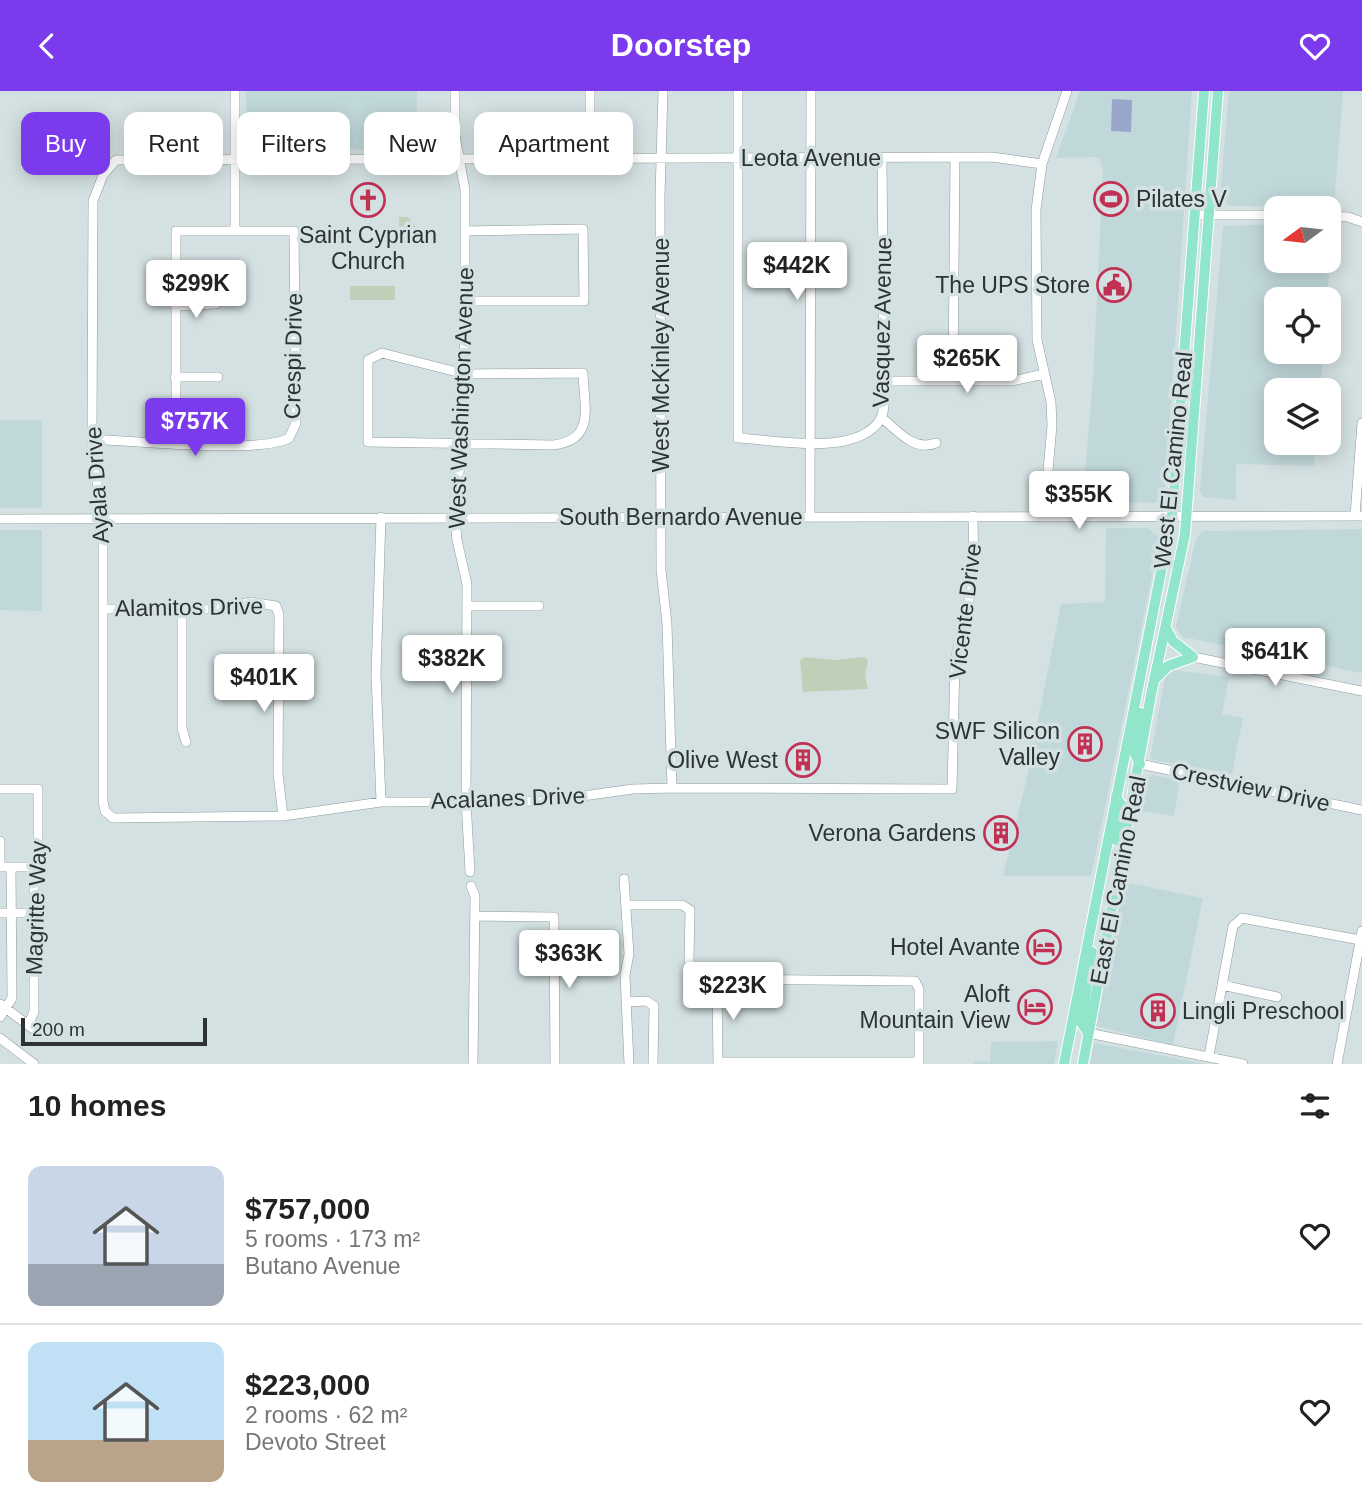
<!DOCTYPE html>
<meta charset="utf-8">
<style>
:root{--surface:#fff;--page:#f2f2f2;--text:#222;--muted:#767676;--line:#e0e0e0;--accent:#7c3aed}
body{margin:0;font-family:Helvetica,sans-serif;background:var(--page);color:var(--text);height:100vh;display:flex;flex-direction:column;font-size:26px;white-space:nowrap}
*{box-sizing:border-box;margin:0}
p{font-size:23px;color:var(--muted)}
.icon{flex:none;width:38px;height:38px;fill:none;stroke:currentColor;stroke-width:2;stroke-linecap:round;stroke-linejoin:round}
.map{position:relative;height:973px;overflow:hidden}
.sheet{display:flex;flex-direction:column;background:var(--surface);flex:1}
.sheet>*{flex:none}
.guide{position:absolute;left:21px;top:21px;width:700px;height:63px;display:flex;gap:14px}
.needle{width:46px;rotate:255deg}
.tools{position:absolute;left:1264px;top:105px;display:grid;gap:14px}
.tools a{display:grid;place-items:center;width:77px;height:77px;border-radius:14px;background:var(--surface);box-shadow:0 4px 18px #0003;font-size:35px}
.scale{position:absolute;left:21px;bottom:18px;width:186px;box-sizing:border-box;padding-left:7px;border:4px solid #2d3233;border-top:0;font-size:19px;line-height:24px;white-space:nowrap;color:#2d3233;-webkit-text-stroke:5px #d4e1e2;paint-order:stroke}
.price{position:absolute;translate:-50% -60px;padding:0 16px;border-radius:7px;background:#fff;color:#222;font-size:23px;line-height:46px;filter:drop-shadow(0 2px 4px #0008)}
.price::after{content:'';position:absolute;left:50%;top:42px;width:21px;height:16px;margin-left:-10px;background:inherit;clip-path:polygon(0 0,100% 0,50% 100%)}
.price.current{background:var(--accent);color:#fff}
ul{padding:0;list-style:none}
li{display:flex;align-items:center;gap:21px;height:175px;padding:0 28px}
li+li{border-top:2px solid var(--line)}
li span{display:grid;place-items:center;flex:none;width:196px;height:140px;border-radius:14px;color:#555}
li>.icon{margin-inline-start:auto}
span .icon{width:84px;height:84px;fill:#fffc;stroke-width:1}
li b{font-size:30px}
h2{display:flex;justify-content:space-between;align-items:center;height:84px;padding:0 28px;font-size:30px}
.tag{padding:0 24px;border-radius:14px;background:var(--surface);box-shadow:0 4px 18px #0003;font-size:24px;line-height:63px}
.tag.current{background:var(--accent);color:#fff}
header{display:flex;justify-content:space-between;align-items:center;height:91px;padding:0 28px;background:var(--accent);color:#fff;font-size:32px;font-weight:700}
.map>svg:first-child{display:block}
.built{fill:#c1d8da}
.green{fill:#c0d0b8}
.water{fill:#99a5ca}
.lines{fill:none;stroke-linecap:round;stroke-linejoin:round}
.minor-casing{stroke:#8e9a9b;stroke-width:10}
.major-casing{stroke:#fff;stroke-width:12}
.minor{stroke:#fff;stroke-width:9}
.major{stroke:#90e5cb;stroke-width:10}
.labels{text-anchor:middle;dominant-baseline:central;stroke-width:7;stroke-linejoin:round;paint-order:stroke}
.street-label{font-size:23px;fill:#2d3233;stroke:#d4e1e2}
.poi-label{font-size:23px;fill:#2d3233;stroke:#d4e1e2;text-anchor:end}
</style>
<header><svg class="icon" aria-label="back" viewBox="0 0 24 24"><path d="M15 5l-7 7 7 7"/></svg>Doorstep<svg class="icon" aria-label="heart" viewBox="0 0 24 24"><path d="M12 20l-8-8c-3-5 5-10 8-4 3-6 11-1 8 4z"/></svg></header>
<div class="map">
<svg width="1362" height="973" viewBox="0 0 1362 973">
<rect width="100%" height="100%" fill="#d4e1e2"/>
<path class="built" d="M 246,0 L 417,0 L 416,58 L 246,59 Z
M 1080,0 L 1192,0 L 1165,403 L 1155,412 L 1125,411 L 1082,416 L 1093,289 L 1103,79 L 1099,66 L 1056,67 Z
M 1229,0 L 1343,0 L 1334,115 L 1231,115 L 1224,112 L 1220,104 Z
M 1328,132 L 1333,132 L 1327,208 L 1276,208 L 1276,261 L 1323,261 L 1320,299 L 1276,299 L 1276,352 L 1316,352 L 1314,375 L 1236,373 L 1236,409 L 1203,406 L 1200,399 L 1223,135 L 1276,133 L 1276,170 L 1328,170 Z
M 0,329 L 42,329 L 42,417 L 0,417 Z
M 1106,437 L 1148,437 L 1157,445 L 1158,455 L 1091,785 L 1003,785 L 1025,695 L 1061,513 L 1105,511 Z
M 1362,438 L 1362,582 L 1183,546 L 1179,542 L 1176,535 L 1196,448 L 1202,440 Z
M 0,439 L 42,439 L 42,520 L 0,519 Z
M 1174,579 L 1229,586 L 1222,623 L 1243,627 L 1232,683 L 1150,668 L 1165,586 Z
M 1152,684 L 1180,689 L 1174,725 L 1138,719 L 1145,689 Z
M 1124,791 L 1203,807 L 1173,954 L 1096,935 Z
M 1058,950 L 1054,973 L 973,973 L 973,970 L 990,971 L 991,951 Z
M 1094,952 L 1174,967 L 1205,973 L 1090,973 Z"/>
<path class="green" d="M 399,126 L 408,126 L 423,145 L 399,144 Z
M 350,195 L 395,195 L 395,209 L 350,209 Z
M 804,566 L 834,569 L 865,566 L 868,569 L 865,584 L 868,598 L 803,601 L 800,570 Z"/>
<path class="water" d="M 1112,8 L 1132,9 L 1131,41 L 1111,40 Z"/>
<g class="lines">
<g class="minor-casing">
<path id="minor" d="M 455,0 L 455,44 L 465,99 L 465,210 L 463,354 L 454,417 L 457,449 L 467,493 L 466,710 L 470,781
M 663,0 L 660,105 L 661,479 L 667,533 L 672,697
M 738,0 L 738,347 C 777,349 856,366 880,329 C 886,319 884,302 884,290 L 882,67
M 590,68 L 590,0
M 1195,124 L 1276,124
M 1328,125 L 1348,126 L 1362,131
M 235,140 L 235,0
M 465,140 L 583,138 L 584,210 L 465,210
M 175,215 L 216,213
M 382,262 L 465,283 L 583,282 C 584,316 596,349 553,354 L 368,351 L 368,269 Z
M 175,286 L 218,286
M 953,289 L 955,66
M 884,290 L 1012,290 L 1044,283
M 882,327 C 898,340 914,361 936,352
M 92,348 C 131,350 261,363 289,347 L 296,332 L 294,140 L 176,140 L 176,352
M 810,425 L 811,0
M 973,425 L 974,487 L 955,570 L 952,698 L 672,697 L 633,698 L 547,710 L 381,711 L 283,725 L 113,727 L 105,720 L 103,710 L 103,441 L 92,348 L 93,110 L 103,84 L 116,69 L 992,66 L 1042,73
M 1355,425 L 1362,332
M 381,426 L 376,583 L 381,711
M 1044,426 L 1052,334 L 1051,311 L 1037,249 L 1036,119 L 1042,73 L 1067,0
M 0,428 L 1362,425
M 467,515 L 539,515
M 103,518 L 213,518 L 251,511 L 276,515 L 279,524 L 278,683 L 283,725
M 182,520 L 182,637 L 186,651
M 1193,566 L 1362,600
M 1140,673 L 1362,719
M 0,698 L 38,698 L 38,772 L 34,786 L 34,921 L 28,934
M 0,750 L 0,776
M 0,776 L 38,776
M 624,788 L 629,863 L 625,884 L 629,973
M 471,795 L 475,805 L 473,973
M 626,814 L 682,814 L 690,819 L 689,870 L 696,888 L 915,890 L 919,898 L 919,973
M 0,822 L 34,822
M 475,825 L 554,826 L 555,973
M 717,890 L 718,973
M 1222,894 L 1277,906
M 627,911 L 647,910 L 654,915 L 653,973
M 0,913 L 36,940
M 0,926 L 12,907 L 11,776
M 1088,942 L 1243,973
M 0,947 L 34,973
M 1209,965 L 1233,835 L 1242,827 L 1360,849
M 718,971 L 919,971
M 1337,973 L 1362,840"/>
</g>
<g class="major-casing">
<path id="major" d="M 1155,588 L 1168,575 L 1193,566 L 1173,550 L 1166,537
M 1140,673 L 1133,659 L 1140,622
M 1116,706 L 1122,715 L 1117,750
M 1088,942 L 1081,931 L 1092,861
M 1064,973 L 1172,425 L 1204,0
M 1083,973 L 1151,604 L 1185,443 L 1218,0"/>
</g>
<use href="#minor" class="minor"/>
<use href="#major" class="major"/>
</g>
<defs>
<g id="stadium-ring" transform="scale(1.75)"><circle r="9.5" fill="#d4e1e2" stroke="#c13153" stroke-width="1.5"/><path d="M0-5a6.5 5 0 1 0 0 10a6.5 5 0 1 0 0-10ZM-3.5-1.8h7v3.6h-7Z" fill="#c13153"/></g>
<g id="church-ring" transform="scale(1.75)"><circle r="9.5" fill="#d4e1e2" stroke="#c13153" stroke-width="1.5"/><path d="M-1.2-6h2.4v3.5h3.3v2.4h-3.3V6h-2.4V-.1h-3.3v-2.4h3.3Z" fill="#c13153"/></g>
<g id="civic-ring" transform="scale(1.75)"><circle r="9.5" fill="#d4e1e2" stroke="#c13153" stroke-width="1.5"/><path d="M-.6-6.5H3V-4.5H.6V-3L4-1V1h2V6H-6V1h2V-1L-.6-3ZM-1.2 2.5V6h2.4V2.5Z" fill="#c13153"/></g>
<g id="building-ring" transform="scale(1.75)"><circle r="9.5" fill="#d4e1e2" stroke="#c13153" stroke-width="1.5"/><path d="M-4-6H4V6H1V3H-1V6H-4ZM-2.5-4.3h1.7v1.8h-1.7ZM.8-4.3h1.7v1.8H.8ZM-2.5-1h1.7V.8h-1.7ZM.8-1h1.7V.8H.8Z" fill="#c13153"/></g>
<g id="hotel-ring" transform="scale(1.75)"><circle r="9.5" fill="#d4e1e2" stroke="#c13153" stroke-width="1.5"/><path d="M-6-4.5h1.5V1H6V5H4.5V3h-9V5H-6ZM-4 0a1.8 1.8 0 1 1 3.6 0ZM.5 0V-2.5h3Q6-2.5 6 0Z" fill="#c13153"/></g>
</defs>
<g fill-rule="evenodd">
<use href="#stadium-ring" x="1111" y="108"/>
<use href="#church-ring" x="368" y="109"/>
<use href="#civic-ring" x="1114" y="194"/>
<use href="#building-ring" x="1085" y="653"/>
<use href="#building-ring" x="803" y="669"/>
<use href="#building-ring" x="1001" y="742"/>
<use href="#hotel-ring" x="1044" y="856"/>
<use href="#hotel-ring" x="1035" y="916"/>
<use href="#building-ring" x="1158" y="920"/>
</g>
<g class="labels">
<g class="street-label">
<text x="811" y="67">Leota Avenue</text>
<text transform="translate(882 231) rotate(-89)">Vasquez Avenue</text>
<text transform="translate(661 264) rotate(-90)">West McKinley Avenue</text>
<text transform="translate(293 265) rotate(-89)">Crespi Drive</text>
<text transform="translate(461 307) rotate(-88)">West Washington Avenue</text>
<text transform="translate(1173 369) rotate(-84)">West El Camino Real</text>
<text transform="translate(97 394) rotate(-94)">Ayala Drive</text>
<text x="681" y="426">South Bernardo Avenue</text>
<text transform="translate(189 516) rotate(-1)">Alamitos Drive</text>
<text transform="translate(965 520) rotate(-83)">Vicente Drive</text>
<text transform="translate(1251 696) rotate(12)">Crestview Drive</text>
<text transform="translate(508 707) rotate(-2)">Acalanes Drive</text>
<text transform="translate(1118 789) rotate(-79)">East El Camino Real</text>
<text transform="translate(36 817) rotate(-88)">Magritte Way</text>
</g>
<g class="poi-label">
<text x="1136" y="108" text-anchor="start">Pilates V</text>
<text x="368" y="144" text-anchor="middle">Saint Cyprian<tspan x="368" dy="26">Church</tspan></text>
<text x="1090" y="194">The UPS Store</text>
<text x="1060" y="640">SWF Silicon<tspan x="1060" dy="26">Valley</tspan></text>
<text x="778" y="669">Olive West</text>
<text x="976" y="742">Verona Gardens</text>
<text x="1020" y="856">Hotel Avante</text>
<text x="1010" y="903">Aloft<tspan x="1010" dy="26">Mountain View</tspan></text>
<text x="1182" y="920" text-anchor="start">Lingli Preschool</text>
</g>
</g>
</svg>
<div class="tools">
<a><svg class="needle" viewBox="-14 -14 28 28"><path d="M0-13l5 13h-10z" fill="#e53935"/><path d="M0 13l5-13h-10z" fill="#767676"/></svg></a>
<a><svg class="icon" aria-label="locate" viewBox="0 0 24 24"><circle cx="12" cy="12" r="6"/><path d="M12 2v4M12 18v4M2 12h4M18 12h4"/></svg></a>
<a><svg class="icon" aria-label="layers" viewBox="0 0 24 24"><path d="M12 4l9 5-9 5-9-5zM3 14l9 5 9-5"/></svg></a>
</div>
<div class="scale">200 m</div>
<b class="price" style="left:797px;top:211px">$442K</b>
<b class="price" style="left:196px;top:229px">$299K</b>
<b class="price" style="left:967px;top:304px">$265K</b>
<b class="price current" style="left:195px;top:367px">$757K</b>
<b class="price" style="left:1079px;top:440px">$355K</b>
<b class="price" style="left:1275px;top:597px">$641K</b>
<b class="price" style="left:452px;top:604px">$382K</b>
<b class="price" style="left:264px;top:623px">$401K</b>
<b class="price" style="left:569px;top:899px">$363K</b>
<b class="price" style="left:733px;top:931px">$223K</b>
<div class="guide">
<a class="tag current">Buy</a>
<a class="tag">Rent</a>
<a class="tag">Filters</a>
<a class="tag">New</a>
<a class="tag">Apartment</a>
</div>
</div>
<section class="sheet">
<h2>10 homes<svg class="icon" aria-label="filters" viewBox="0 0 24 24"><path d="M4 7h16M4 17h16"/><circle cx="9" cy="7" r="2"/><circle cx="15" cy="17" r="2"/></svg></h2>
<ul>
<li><span style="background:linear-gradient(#c9d6e8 70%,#9aa5b1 0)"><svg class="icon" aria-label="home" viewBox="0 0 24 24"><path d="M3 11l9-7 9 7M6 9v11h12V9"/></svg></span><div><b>$757,000</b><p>5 rooms · 173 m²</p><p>Butano Avenue</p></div><svg class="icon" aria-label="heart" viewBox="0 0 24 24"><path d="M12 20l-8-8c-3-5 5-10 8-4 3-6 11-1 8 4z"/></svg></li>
<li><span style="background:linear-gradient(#bfe0f5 70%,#b9a48a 0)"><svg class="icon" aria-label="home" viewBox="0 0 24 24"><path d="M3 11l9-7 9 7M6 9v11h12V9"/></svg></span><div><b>$223,000</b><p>2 rooms · 62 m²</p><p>Devoto Street</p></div><svg class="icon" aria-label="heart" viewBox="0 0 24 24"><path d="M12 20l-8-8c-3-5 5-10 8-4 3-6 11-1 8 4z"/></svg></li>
</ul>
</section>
